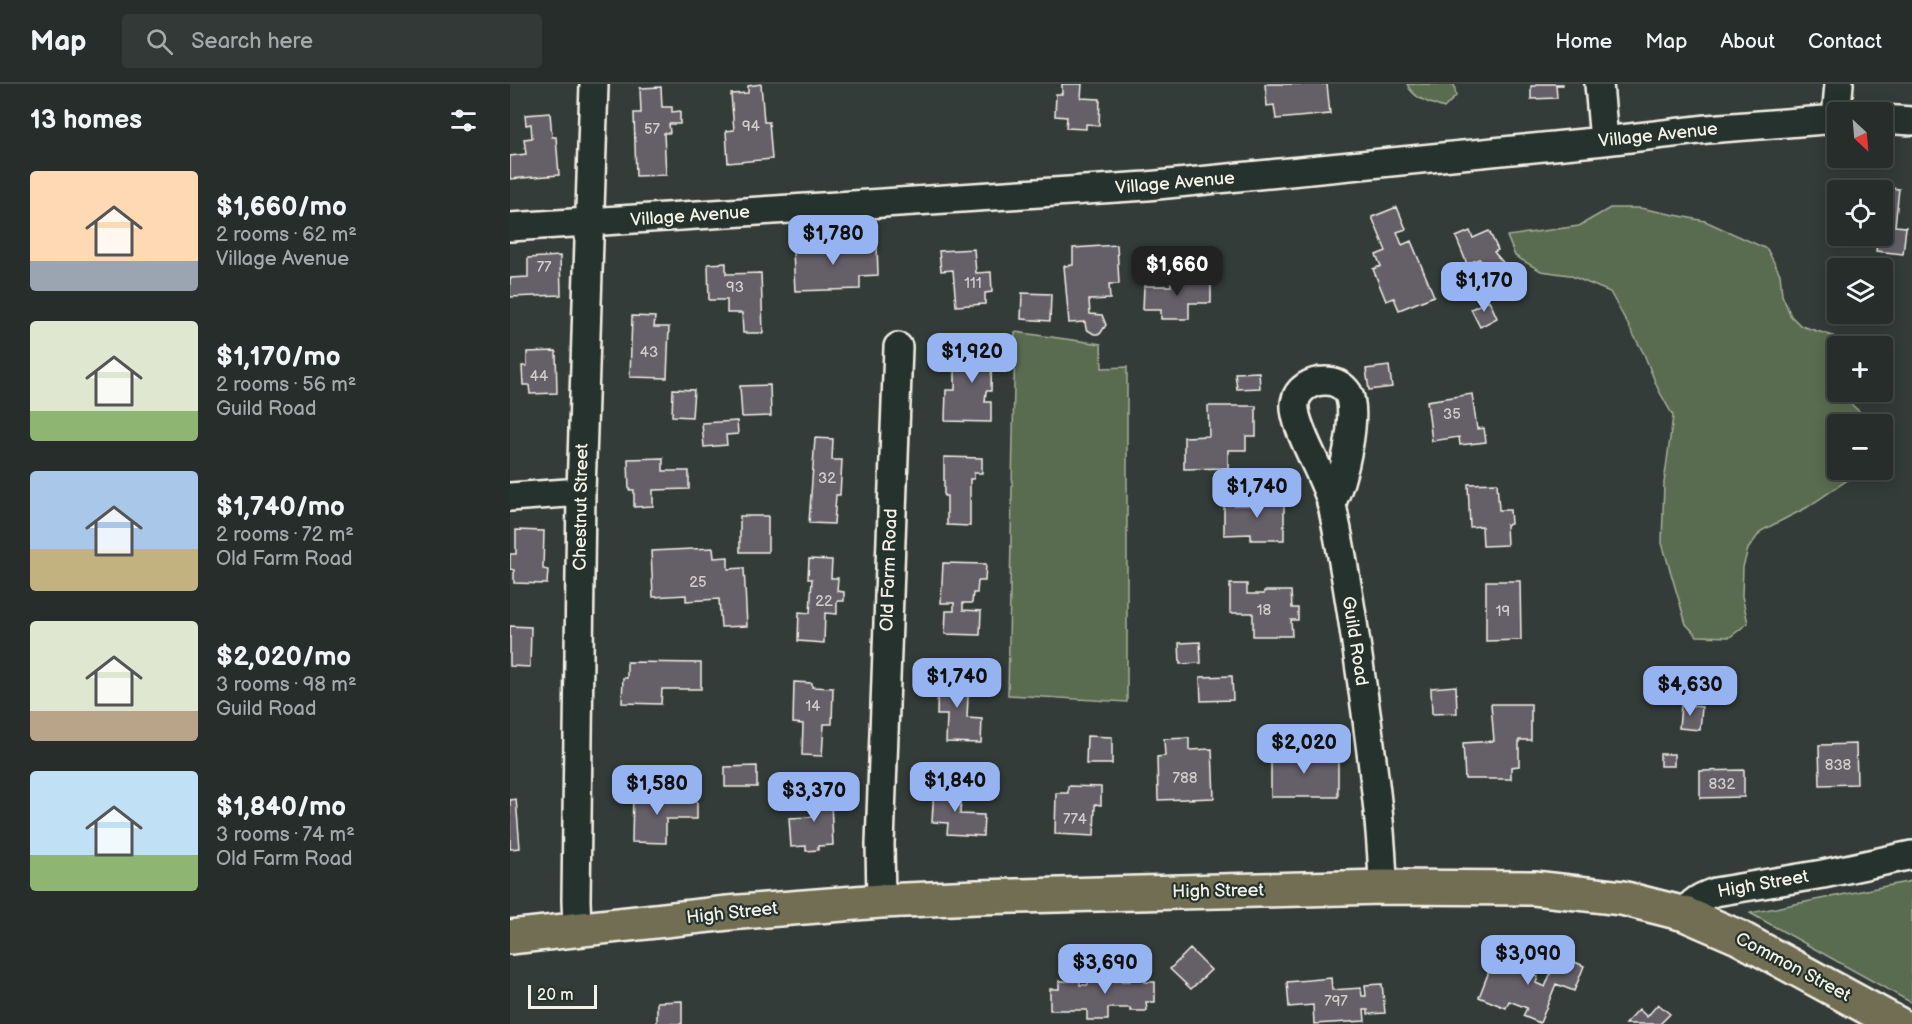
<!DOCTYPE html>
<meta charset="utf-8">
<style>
:root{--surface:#262d2b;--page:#323937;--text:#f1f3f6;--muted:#a4a8a9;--line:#424947;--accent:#95b2f1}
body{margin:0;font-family:"Balsamiq Sans",sans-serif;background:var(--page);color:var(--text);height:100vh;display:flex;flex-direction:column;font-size:22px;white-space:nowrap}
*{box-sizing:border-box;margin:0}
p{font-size:20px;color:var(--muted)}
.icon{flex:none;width:33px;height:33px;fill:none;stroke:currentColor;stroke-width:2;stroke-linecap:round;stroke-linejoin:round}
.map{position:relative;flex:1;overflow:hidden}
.drawer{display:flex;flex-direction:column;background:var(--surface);width:510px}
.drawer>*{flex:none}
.needle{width:39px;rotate:154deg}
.fabs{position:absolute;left:1317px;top:18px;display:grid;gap:12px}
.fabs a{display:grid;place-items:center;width:66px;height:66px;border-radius:6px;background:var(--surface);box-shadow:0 3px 15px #0003,0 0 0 2px var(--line);font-size:30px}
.scale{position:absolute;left:18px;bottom:15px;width:69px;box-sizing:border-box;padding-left:6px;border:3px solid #f4f1e8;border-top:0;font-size:16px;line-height:21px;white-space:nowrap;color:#f4f1e8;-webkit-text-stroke:4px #26332d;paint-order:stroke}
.price{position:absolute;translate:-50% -51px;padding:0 14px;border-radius:12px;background:var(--accent);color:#111;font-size:20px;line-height:39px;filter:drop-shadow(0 2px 3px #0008)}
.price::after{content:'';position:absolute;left:50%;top:36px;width:18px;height:14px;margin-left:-9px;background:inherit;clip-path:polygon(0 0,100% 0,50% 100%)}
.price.selected{background:#222;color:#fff}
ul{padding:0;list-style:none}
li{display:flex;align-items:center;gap:18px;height:150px;padding:0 30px}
li span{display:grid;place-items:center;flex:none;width:168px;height:120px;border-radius:6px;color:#555}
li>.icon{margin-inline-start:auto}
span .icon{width:72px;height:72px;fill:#fffc;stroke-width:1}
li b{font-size:26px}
h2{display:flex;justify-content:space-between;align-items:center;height:72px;padding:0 30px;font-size:26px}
header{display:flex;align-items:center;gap:36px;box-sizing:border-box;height:84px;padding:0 30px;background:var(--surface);border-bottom:2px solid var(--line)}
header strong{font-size:28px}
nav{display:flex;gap:33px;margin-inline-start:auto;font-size:21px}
.search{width:420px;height:54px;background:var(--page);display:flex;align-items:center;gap:15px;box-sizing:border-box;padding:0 21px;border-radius:6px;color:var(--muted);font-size:22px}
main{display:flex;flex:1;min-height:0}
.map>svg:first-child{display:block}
.green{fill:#5a6c4f;stroke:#a7ae9c;stroke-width:1.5}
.building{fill:#655e67;stroke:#f4f1e8;stroke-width:1.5}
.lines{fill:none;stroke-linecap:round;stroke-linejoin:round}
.minor-casing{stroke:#f4f1e8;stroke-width:32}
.major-casing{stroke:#f4f1e8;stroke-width:38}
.minor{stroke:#26332d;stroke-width:27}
.major{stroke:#726e52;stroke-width:33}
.labels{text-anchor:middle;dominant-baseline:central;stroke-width:4.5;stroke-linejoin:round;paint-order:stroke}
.number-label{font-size:15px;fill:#d0ccc8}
.street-label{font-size:18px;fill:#f4f1e8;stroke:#26332d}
</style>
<header>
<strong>Map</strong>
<div class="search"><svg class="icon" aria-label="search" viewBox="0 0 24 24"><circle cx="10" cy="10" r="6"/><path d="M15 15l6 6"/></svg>Search here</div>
<nav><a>Home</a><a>Map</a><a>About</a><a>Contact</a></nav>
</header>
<main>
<section class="drawer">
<h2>13 homes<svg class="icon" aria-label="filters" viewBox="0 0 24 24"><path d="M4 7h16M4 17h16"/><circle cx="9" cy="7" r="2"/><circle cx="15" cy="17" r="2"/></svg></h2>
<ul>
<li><span style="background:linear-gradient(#ffd9b3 75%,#9aa5b1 0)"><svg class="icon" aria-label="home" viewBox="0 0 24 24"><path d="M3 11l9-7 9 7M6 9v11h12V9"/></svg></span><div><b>$1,660/mo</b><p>2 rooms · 62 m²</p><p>Village Avenue</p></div></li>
<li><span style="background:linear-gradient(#dfe7d0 75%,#8fb573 0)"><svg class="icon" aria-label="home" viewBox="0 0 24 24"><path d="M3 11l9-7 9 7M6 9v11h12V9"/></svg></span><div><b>$1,170/mo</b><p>2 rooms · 56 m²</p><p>Guild Road</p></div></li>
<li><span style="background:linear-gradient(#a9c7e8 65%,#c2b280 0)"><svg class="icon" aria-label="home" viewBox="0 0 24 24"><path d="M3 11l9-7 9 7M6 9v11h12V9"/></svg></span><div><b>$1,740/mo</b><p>2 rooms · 72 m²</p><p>Old Farm Road</p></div></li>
<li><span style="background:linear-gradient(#dfe7d0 75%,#b9a48a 0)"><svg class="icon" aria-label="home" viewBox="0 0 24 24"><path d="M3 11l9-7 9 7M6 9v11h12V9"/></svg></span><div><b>$2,020/mo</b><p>3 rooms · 98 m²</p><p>Guild Road</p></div></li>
<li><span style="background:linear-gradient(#bfe0f5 70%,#8fb573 0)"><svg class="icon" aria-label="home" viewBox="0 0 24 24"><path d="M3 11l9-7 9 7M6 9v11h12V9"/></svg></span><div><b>$1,840/mo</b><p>3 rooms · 74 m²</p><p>Old Farm Road</p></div></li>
</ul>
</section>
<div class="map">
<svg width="1402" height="940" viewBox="0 0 1402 940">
<rect width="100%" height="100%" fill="#333c39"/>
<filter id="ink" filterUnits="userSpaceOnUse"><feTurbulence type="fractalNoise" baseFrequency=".0167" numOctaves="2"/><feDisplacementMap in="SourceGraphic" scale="12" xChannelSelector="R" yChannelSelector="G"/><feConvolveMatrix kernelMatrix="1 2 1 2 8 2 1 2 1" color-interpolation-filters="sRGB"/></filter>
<g filter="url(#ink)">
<path class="green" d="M 897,0 L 944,0 L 946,12 L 934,24 C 920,19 903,15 897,0 Z
M 1100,124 L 1130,124 L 1195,137 L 1257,165 L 1270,190 L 1272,211 L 1281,232 L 1291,242 L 1323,252 L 1331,262 L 1328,262 L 1328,308 L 1338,308 L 1342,321 L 1362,338 L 1363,340 L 1328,340 L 1328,386 L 1348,386 L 1342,393 L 1296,424 L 1251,447 L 1238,465 L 1233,483 L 1232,512 L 1238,539 L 1220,553 L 1187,552 L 1176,540 L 1152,459 L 1154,399 L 1163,332 L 1148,305 L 1134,270 L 1100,208 L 1059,191 L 1031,187 L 1005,172 L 997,152 L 1069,142 Z
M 505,248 L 591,260 L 592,284 L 617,283 L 617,618 L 498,611 Z
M 1402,797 L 1402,919 L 1240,829 Z"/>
<path class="building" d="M 251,0 L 254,38 L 259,38 L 262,75 L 218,79 L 216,47 L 224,46 L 221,10 L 238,9 L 238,2 Z
M 552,0 L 572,0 L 571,14 L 590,15 L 589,41 L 576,40 L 576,45 L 556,44 L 557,33 L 545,32 L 546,10 L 552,10 Z
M 755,0 L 817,0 L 820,30 L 766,35 L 764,21 L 757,22 Z
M 1026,0 L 1053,0 L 1053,1 L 1046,1 L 1047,14 L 1021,15 L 1021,2 L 1026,2 Z
M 151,3 L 152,23 L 162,23 L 162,28 L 170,27 L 170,40 L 159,40 L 160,49 L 154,49 L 156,91 L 126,92 L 124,29 L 131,29 L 130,4 Z
M 40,29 L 42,53 L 46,53 L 49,91 L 0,95 L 0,72 L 16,70 L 14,55 L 22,54 L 21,40 L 16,41 L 15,31 Z
M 1347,100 L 1389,105 L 1385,142 L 1396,143 L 1393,170 L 1366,167 L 1368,152 L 1372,152 L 1372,106 L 1347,106 Z
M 887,123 L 896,145 L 887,148 L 892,161 L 901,157 L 924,212 L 889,226 L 884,214 L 876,217 L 863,185 L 871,182 L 866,171 L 876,167 L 862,133 Z
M 960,147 L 963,154 L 979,147 L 988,166 L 984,168 L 997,183 L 987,193 L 969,175 L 957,180 L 946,153 Z
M 323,154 L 324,163 L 367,161 L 368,191 L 350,192 L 350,205 L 285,207 L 283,167 L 303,165 L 303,155 Z
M 607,161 L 609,200 L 599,200 L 600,215 L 579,216 L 580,230 L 592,231 L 596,241 L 590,250 L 584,250 L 576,245 L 575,238 L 559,239 L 554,182 L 563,181 L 563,164 Z
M 464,165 L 466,189 L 481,188 L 482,208 L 475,209 L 475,220 L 446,222 L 443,186 L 431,187 L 429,167 Z
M 50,172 L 51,211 L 0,213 L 0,194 L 18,193 L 18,174 Z
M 216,179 L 216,190 L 251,189 L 253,249 L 233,249 L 232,229 L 217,229 L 217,216 L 199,216 L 198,180 Z
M 661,194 L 701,194 L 701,219 L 679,219 L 679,235 L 651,235 L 651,226 L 633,226 L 634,202 L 661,202 Z
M 512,209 L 541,210 L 540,237 L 511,235 Z
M 979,216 L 987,234 L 970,243 L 961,225 Z
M 122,232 L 145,233 L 144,243 L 159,243 L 157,294 L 120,293 Z
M 455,254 L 482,255 L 481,307 L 476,307 L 475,318 L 481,318 L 481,338 L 435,337 L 436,306 L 445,306 L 445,279 L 455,279 Z
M 46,267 L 47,309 L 20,310 L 19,301 L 13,301 L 12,282 L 17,282 L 17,268 Z
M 879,282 L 882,303 L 859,306 L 856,285 Z
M 749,288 L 750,304 L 727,305 L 725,289 Z
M 260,301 L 261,332 L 232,333 L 230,302 Z
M 163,305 L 184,306 L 182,333 L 162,332 Z
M 962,310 L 967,345 L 974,344 L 976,358 L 950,361 L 949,353 L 922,357 L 917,317 Z
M 698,322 L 746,322 L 746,352 L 736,352 L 736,366 L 718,366 L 718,384 L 674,385 L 674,353 L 699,352 Z
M 227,337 L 228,350 L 216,351 L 217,361 L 194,363 L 192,339 Z
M 305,354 L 323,355 L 322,376 L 332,376 L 330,411 L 326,411 L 324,440 L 299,439 Z
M 434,373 L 472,374 L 472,389 L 464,389 L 464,395 L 460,395 L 460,442 L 437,441 L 437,412 L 434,412 Z
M 153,374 L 153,387 L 179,387 L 179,405 L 143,406 L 143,422 L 124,423 L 124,406 L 119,406 L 118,375 Z
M 987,399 L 989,426 L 1000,426 L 1001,440 L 996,441 L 997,461 L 973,462 L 972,442 L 960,443 L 958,400 Z
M 741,414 L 774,414 L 774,456 L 741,456 L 741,450 L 714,451 L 714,421 L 741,421 Z
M 230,432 L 258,432 L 258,468 L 230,468 Z
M 6,446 L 34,447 L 33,485 L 38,486 L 37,500 L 4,499 L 4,486 L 0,485 L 0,470 L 6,470 Z
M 203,464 L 204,474 L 218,473 L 218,485 L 234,484 L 237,542 L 211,543 L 209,515 L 176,517 L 176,511 L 143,513 L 141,467 Z
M 299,475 L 322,476 L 321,494 L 328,494 L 327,507 L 334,508 L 334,517 L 327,517 L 327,530 L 315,529 L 314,559 L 288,557 L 289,528 L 300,529 L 302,495 L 298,495 Z
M 433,479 L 476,480 L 475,497 L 468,497 L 467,509 L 463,509 L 462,519 L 453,519 L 453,526 L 471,527 L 470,551 L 435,550 L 436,527 L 444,527 L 444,519 L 431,519 Z
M 976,497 L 1010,497 L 1011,556 L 976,557 Z
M 720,500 L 737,500 L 737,510 L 754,510 L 754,507 L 781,507 L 782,524 L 788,524 L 788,536 L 781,536 L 782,552 L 743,552 L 743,529 L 720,529 Z
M 0,542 L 21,543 L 20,583 L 0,582 Z
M 690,558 L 691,579 L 670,580 L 669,559 Z
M 117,578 L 191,579 L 191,605 L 152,605 L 151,620 L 112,619 L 113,594 L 117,594 Z
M 428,590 L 459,591 L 457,634 L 472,635 L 471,659 L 436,658 L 437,631 L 427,631 Z
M 722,592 L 723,616 L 691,617 L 690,593 Z
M 284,598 L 302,599 L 302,603 L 323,604 L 322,640 L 314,640 L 312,672 L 292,671 L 293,640 L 283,639 Z
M 946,602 L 947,629 L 922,630 L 921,604 Z
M 981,620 L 1021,620 L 1021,656 L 1009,656 L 1009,682 L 1001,683 L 1001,695 L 955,695 L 953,659 L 984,657 Z
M 1171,621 L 1192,623 L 1190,646 L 1169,644 Z
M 577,652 L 602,653 L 602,680 L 576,680 Z
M 679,654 L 679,666 L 702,665 L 704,714 L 648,716 L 647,673 L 655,672 L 654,655 Z
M 1346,660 L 1347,700 L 1310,701 L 1309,661 Z
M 761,669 L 828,669 L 828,713 L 761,713 Z
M 1150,670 L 1164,670 L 1164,682 L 1150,682 Z
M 247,682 L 247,703 L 215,703 L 215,683 Z
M 1234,686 L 1234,713 L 1190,714 L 1190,687 Z
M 558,702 L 591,703 L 591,721 L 585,720 L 584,752 L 545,750 L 546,709 L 558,709 Z
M 424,703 L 452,704 L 450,730 L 474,731 L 473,752 L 437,750 L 438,739 L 422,738 Z
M 324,706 L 325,719 L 321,719 L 323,761 L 308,762 L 308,766 L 296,767 L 296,762 L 281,763 L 279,734 L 303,733 L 302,721 L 299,721 L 298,707 Z
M 123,708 L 156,708 L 156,717 L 187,717 L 187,735 L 156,735 L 156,759 L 122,758 Z
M 6,715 L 10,764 L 0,765 L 0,716 Z
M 680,865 L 701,886 L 681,905 L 660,885 Z
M 1048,871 L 1074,882 L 1064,907 L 1046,900 L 1030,939 L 1013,932 L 1017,924 L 999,917 L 996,924 L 969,913 L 983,877 L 1000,884 L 1002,877 L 1012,881 L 1010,886 L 1028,893 L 1026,899 L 1035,903 Z
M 620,878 L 635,878 L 635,898 L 645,898 L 645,918 L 636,918 L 637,927 L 620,927 L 620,924 L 598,924 L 598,936 L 577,936 L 577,926 L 540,926 L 540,905 L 549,905 L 549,897 L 570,897 L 570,901 L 578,901 L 578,897 L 620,897 Z
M 821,894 L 822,906 L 851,904 L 852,912 L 856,912 L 855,901 L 872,900 L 875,929 L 858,930 L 858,926 L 854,926 L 855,937 L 804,940 L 803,921 L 779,923 L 777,898 Z
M 172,917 L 172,940 L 147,940 L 147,918 Z
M 1148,920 L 1160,930 L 1150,940 L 1115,940 L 1129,925 L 1137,933 Z"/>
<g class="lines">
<g class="minor-casing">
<path id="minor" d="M 1089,0 L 1094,57
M 1326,35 L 1329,0
M 1372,35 L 1402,37
M 0,143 L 637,102 L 1094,57 L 1197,45 L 1328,35
M 0,413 L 71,408
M 821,419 C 833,400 849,329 838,309 C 833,301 824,297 815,297 C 801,297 787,305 785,319 C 782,342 816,393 822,421 C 837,492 847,564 857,636 C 864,692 872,747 873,803
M 371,817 L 370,760 L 388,263
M 1175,830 C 1182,817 1191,813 1205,808 L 1313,790 L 1402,771
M 67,846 L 66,816 L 71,408 L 84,0"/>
</g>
<g class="major-casing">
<path id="major" d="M 0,853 L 218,829 L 371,817 L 467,813 L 873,803 L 1024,804 L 1112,814 L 1175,830 L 1228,853 L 1388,940"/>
</g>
<use href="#minor" class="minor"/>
<use href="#major" class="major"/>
</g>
</g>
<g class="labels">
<g class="number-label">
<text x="241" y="42">94</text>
<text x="142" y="45">57</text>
<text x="34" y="183">77</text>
<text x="463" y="199">111</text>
<text x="225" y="203">93</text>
<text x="139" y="268">43</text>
<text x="29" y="292">44</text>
<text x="942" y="330">35</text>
<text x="317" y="394">32</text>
<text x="188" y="498">25</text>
<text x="314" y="517">22</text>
<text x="754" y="526">18</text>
<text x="993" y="527">19</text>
<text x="303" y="622">14</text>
<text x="1328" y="681">838</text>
<text x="675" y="694">788</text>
<text x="1212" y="700">832</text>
<text x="565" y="735">774</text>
<text x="826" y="917">797</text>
</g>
<g class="street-label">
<text transform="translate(1148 51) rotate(-6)">Village Avenue</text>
<text transform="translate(665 99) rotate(-5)">Village Avenue</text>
<text transform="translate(180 132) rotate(-4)">Village Avenue</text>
<text transform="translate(71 423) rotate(-89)">Chestnut Street</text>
<text transform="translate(379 486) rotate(-88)">Old Farm Road</text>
<text transform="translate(845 557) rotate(81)">Guild Road</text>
<text transform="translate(1253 800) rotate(-10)">High Street</text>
<text transform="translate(708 807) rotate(-1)">High Street</text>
<text transform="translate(222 829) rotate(-6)">High Street</text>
<text transform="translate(1283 883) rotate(28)">Common Street</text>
</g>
</g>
</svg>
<div class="fabs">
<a><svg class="needle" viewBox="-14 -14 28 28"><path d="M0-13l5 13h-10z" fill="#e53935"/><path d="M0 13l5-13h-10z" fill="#a4a8a9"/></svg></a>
<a><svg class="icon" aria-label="locate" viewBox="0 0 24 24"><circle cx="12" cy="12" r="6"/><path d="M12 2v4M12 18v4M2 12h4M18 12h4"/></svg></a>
<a><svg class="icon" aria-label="layers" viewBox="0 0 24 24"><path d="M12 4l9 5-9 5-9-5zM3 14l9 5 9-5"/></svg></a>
<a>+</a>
<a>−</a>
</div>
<div class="scale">20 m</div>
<b class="price" style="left:323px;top:182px">$1,780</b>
<b class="price selected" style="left:667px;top:213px">$1,660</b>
<b class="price" style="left:974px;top:229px">$1,170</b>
<b class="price" style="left:462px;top:300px">$1,920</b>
<b class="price" style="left:747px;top:435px">$1,740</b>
<b class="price" style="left:447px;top:625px">$1,740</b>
<b class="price" style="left:1180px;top:633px">$4,630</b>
<b class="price" style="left:794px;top:691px">$2,020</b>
<b class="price" style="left:445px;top:729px">$1,840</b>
<b class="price" style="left:147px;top:732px">$1,580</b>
<b class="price" style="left:304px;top:739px">$3,370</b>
<b class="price" style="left:1018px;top:902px">$3,090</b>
<b class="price" style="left:595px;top:911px">$3,690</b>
</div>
</main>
